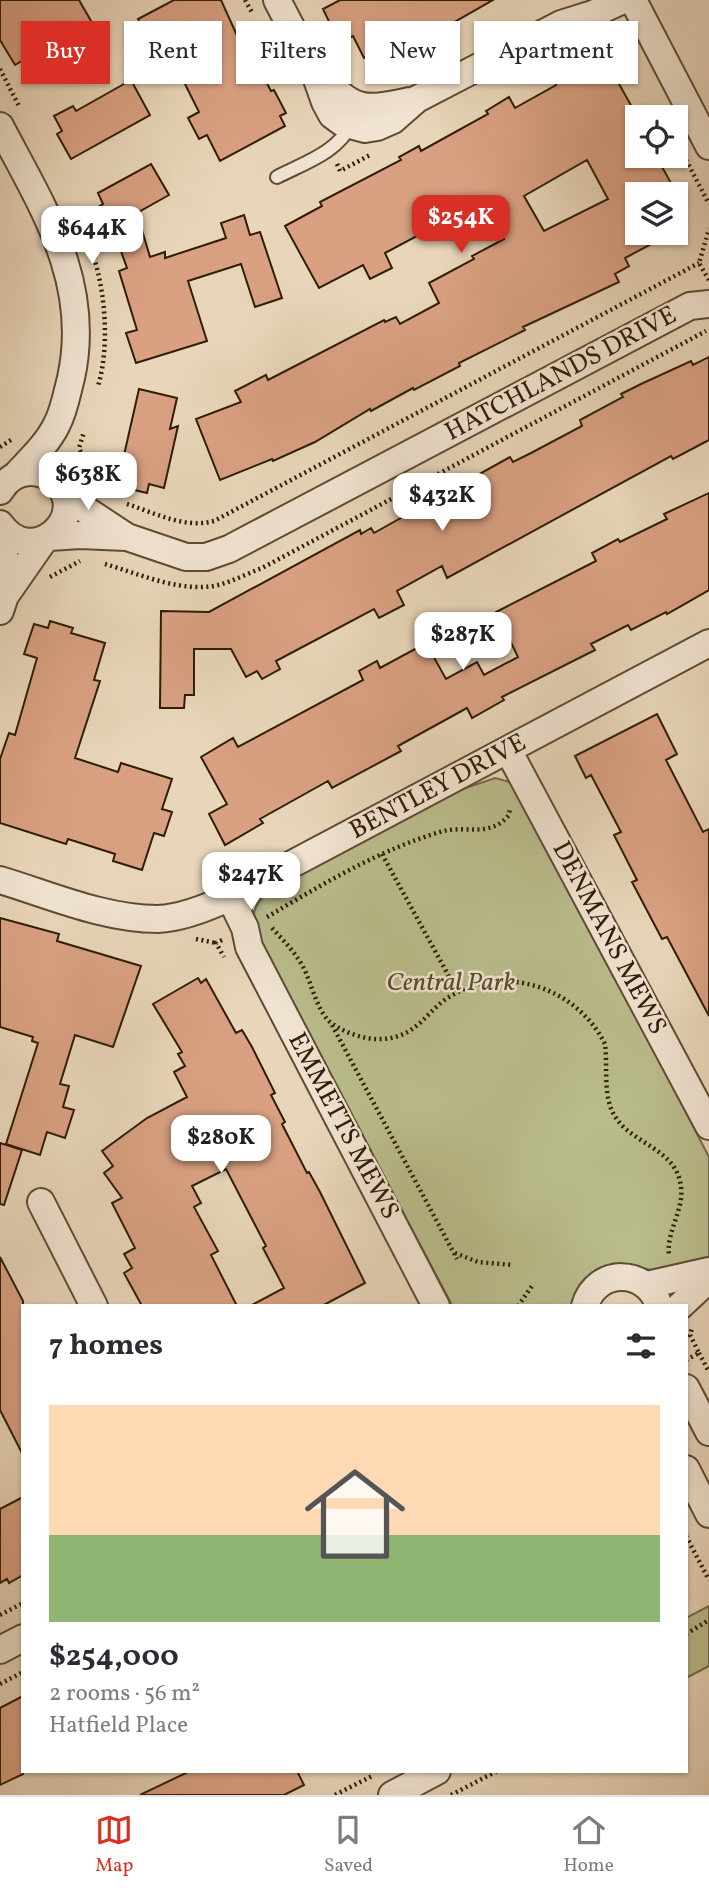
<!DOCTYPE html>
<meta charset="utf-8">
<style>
:root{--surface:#fff;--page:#f2f2f3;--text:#2b2b33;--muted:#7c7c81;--line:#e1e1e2;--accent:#d93025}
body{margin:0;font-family:Vollkorn,serif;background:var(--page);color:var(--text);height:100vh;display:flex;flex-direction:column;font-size:26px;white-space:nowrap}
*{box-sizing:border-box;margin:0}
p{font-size:23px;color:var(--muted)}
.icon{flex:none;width:38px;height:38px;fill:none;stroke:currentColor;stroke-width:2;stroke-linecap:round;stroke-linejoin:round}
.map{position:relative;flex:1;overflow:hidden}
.side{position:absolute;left:21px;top:1304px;width:667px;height:469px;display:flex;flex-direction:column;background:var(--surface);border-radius:0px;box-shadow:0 2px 5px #0004}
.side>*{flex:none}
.guide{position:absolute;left:21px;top:21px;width:668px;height:63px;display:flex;gap:14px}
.buttons{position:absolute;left:625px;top:105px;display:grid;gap:14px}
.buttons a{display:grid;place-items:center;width:63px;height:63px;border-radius:0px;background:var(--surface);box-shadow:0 2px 5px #0004;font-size:35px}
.price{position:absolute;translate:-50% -60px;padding:0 16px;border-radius:14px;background:#fff;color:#222;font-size:23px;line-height:46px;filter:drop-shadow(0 2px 4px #0008)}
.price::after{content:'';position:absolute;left:50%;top:42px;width:21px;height:16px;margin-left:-10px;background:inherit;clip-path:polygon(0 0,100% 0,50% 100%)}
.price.on{background:var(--accent);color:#fff}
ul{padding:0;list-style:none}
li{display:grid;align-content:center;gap:14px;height:371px;padding:0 28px}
li span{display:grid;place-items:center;height:217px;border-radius:0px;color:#555}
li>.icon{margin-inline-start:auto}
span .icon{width:126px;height:126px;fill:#fffc;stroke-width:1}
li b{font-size:30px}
h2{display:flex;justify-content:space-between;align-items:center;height:84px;padding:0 28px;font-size:30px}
.tag{padding:0 24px;border-radius:0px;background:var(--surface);box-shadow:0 2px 5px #0004;font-size:24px;line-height:63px}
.tag.on{background:var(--accent);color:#fff}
.tab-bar{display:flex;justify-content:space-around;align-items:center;height:98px;border-top:2px solid var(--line);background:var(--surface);font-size:19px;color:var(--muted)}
.tab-bar a{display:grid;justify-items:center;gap:4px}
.tab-bar .on{color:var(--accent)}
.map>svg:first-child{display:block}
.green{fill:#babd8d;stroke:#746d4a;stroke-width:2}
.building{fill:#d9a182;stroke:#2f1d07;stroke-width:2;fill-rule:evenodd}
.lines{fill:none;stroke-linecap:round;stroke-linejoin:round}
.service-casing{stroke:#5e4b34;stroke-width:16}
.minor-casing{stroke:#5e4b34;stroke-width:30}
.path{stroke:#2f1d07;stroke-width:4.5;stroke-dasharray:2 3.5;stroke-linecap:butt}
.service{stroke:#f1e4d2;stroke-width:12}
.minor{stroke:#f1e4d2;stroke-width:26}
.labels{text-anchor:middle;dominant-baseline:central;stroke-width:5;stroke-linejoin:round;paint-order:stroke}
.street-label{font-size:26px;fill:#2f1d07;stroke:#f1e4d2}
.park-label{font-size:26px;font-style:italic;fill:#594d2f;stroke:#f1e4d2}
</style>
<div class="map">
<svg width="709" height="1795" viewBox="0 0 709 1795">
<rect width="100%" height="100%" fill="#e9d6ba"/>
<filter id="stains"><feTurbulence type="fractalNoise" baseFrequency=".00286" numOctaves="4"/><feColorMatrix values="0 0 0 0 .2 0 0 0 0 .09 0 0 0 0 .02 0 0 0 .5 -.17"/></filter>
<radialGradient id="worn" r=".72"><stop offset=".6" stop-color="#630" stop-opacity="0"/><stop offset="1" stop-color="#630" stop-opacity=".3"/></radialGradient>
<path class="green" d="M 495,778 L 510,782 L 517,787 L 709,1157 L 709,1260 L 657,1271 L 636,1267 L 575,1305 L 452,1305 L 253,928 C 252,911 256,903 268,891 L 463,789 Z
M 709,1606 L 709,1666 L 686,1678 L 686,1618 Z"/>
<path class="building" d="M 0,0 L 79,0 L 91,21 L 15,65 L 0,40 Z
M 174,0 L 221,0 L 244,51 L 250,51 L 271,91 L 274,90 L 286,113 L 280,116 L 285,126 L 220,161 L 207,135 L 199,139 L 188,118 L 199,112 L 167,48 L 156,54 L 138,19 Z
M 340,0 L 493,0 L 421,41 L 409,47 L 406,42 L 378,56 L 376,52 L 364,58 L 353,36 L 339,43 L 323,9 Z
M 598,45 L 603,55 L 612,53 L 622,71 L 614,75 L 637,116 L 637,156 L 656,156 L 677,194 L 637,194 L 637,233 L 672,233 L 625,258 L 629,266 L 615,274 L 619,282 L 523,327 L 525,330 L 459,363 L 460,366 L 414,390 L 413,388 L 371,411 L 370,409 L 315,442 L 273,461 L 272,459 L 220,480 L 196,419 L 241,402 L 235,391 L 266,375 L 268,380 L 384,320 L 385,322 L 396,317 L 400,324 L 439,303 L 429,283 L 474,259 L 472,256 L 504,239 L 481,197 L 417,232 L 419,235 L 385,253 L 392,268 L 370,279 L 363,265 L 319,288 L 285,226 L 322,206 L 320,202 L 401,160 L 399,157 L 419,146 L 421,151 L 488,114 L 486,111 L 509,97 L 515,108 L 556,85 L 552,77 L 583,59 L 580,54 ZM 587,160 L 608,199 L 544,231 L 524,196 Z
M 131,80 L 150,115 L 71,159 L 57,134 L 62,131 L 54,116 L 73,106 L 76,111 Z
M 151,164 L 169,195 L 137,213 L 150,257 L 165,252 L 165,258 L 226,238 L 221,223 L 244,215 L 250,235 L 260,232 L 282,298 L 255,307 L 241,264 L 188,281 L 207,341 L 136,363 L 126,333 L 137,330 L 119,271 L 127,268 L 117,240 L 98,207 L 103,204 L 98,193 Z
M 709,357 L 709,440 L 673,459 L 671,456 L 447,578 L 442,566 L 397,591 L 404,605 L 379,618 L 374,609 L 276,661 L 280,669 L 262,679 L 257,671 L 246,677 L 231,649 L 194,649 L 194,695 L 185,695 L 184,708 L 160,708 L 161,611 L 209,612 L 360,530 L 361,534 L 371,528 L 374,533 L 510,457 L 513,462 L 531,453 L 582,426 L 580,420 L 623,397 L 621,394 L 641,384 L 691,361 L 693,365 Z
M 139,389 L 177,398 L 170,429 L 178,426 L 164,488 L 149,484 L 147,493 L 117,486 Z
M 709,493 L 709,590 L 667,614 L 666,612 L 631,630 L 628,625 L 591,644 L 595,650 L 502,697 L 504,700 L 472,718 L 467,708 L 398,746 L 401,751 L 332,788 L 328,781 L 260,819 L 263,823 L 225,845 L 209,814 L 227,804 L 201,757 L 233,738 L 238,747 L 363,680 L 359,671 L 377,661 L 380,668 L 426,643 L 446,679 L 477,662 L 484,675 L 518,657 L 496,612 L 596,561 L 592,553 L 618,539 L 620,542 L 667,519 L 664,514 Z
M 50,621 L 73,628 L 71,633 L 105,643 L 94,680 L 100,681 L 75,758 L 118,772 L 121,763 L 172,779 L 162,809 L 172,812 L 164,836 L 154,833 L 142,870 L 113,861 L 115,854 L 68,839 L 66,844 L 0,823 L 0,759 L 9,733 L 15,735 L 37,658 L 24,654 L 34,624 L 48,628 Z
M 657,714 L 677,754 L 666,760 L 703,832 L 709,829 L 709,1016 L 667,937 L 662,939 L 632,882 L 637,880 L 614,835 L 621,832 L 591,775 L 586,778 L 575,756 Z
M 0,918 L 59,934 L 57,941 L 141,966 L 113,1047 L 75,1035 L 60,1084 L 69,1086 L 63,1107 L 74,1110 L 65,1138 L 47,1132 L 40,1155 L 6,1144 L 38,1043 L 32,1041 L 33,1037 L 0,1027 Z
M 198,978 L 201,983 L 206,979 L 236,1033 L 242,1030 L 252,1047 L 275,1093 L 271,1095 L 285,1122 L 282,1124 L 307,1173 L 309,1172 L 320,1192 L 365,1283 L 322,1306 L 250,1306 L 284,1288 L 263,1248 L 266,1246 L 226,1169 L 192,1186 L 201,1203 L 194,1207 L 218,1251 L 211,1255 L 237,1306 L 142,1306 L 124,1273 L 132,1268 L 124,1254 L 135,1248 L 112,1203 L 122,1198 L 104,1173 L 113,1166 L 102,1151 L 147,1118 L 187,1097 L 174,1072 L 185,1066 L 178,1054 L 182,1052 L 153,1004 Z
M 0,1143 L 22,1150 L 4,1205 L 0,1204 Z
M 0,1257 L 23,1301 L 23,1455 L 0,1410 Z
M 23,1497 L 23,1575 L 9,1583 L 7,1579 L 0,1583 L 0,1509 Z
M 23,1696 L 23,1774 L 0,1785 L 0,1708 Z
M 190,1771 L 297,1771 L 304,1785 L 284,1795 L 140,1795 Z"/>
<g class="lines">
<g class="service-casing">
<path id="service" d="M 277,177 C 306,162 337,153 352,123"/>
</g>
<g class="minor-casing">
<path id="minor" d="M 277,0 L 314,71 L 325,102 L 332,115 L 343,123 L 365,129 L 377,127 L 393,120 L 417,99 L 561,24 L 593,14 L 623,0
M 633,0 L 709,146
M 318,74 C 355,110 360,112 410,101
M 0,126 C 43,208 92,282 71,378 C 67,393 64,411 57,424 C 48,443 31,459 17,474
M 62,490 L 86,510 L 127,537 L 186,557 L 206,557 L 229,549 L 690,306 L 709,304
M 0,491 C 7,479 18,472 31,472 C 40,472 49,476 56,482 C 91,516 32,570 0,524
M 4,530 L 5,596
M 50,537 L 80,535 L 126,537
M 0,611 L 5,596 L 44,540
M 508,750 L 709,1126
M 0,880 C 50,895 104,919 158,919 C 181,918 209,907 230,897 L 709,643
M 230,897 L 245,928 L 249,947 L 436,1306
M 41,1202 L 94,1306
M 647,1285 L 709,1271
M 585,1306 C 596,1267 648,1268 659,1306
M 680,1306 L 709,1279
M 686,1388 L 709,1432
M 686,1469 L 709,1514
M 0,1650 L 23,1638
M 392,1795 L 437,1771"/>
</g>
<path class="path" d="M 245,0 L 253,14
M 0,69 L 20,108
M 686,160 L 709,204
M 337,164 L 340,171 L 370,155
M 86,237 C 105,278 111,343 98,386
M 709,280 L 699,263 L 709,229
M 0,447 L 11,440
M 68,457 L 83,457 L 98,485
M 83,457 L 79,448 L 84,432
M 127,504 C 155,513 185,529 214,521 L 699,263
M 105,564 C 140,574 185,595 222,584 C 235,580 249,573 262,568 L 706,331
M 50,577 L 80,561
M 382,854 L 458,993
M 267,917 C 321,885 379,850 440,832 C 465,824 489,839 509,815 L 510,808
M 272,928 C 283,940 294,951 302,965 C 312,982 317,1015 334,1025 C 353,1037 379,1044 401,1035 C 420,1028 430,1010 446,999 C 501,962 576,986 605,1044 C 608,1067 602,1098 616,1118 C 634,1145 677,1149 681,1187 C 684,1211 666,1231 669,1256
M 196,939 L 216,943
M 222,940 L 216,943 L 224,957
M 332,1025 L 457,1259
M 455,1253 L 478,1262 L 513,1265
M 518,1306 L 532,1286
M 699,1353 L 709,1372
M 686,1360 L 699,1353 L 690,1335 L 692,1328
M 686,1536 L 709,1580
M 0,1615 L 23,1603
M 686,1634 L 709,1620
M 0,1684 L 23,1672
M 335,1795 L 374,1775
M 451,1795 L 497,1771"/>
<use href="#service" class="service"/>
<use href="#minor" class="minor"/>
</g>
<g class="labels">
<g class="street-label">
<text transform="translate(561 374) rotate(-28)">HATCHLANDS DRIVE</text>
<text transform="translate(438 787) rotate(-28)">BENTLEY DRIVE</text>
<text transform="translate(609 938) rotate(62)">DENMANS MEWS</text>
<text transform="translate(343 1126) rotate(62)">EMMETTS MEWS</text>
</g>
<g class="park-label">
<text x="451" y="983">Central Park</text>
</g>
</g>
<rect width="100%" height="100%" filter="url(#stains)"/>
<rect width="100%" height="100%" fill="url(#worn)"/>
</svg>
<div class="buttons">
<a><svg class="icon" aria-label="locate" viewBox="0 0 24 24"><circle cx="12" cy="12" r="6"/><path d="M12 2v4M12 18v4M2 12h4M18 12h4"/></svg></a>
<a><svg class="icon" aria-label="layers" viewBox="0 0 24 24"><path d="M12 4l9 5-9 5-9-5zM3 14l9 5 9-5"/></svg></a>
</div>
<b class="price on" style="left:461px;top:255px">$254K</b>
<b class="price" style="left:92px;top:266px">$644K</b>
<b class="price" style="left:88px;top:512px">$638K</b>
<b class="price" style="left:442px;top:533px">$432K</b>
<b class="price" style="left:463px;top:672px">$287K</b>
<b class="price" style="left:251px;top:912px">$247K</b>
<b class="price" style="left:221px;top:1175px">$280K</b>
<div class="guide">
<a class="tag on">Buy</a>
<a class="tag">Rent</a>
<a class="tag">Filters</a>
<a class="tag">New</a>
<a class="tag">Apartment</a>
</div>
<section class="side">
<h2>7 homes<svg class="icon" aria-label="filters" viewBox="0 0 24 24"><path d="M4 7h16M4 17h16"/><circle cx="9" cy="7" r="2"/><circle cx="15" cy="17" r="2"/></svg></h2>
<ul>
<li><span style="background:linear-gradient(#ffd9b3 60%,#8fb573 0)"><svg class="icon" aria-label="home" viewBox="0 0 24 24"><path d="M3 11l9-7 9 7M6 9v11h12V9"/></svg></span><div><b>$254,000</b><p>2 rooms · 56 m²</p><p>Hatfield Place</p></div></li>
</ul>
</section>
</div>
<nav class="tab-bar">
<a class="on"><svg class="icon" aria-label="map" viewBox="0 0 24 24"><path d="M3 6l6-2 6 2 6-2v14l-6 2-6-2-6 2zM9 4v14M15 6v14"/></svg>Map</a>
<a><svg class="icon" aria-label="saved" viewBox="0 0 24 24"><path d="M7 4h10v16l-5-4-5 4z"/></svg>Saved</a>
<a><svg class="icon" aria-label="home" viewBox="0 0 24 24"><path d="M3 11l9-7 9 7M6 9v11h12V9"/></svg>Home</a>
</nav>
